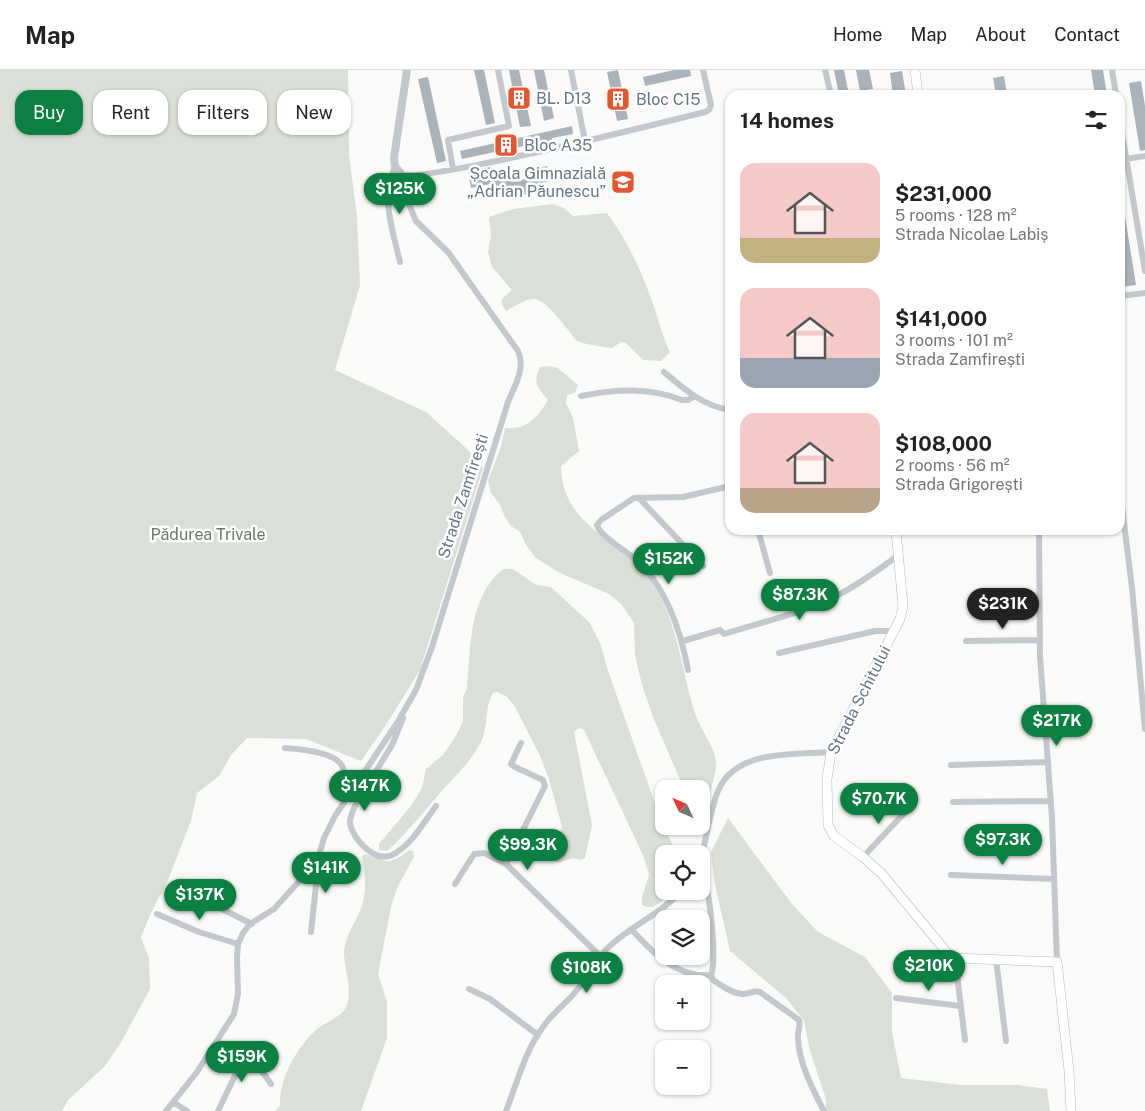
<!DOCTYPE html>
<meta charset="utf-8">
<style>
:root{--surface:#fff;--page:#f2f2f2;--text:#222;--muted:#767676;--line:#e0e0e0;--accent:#0b8043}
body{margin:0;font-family:"Public Sans",sans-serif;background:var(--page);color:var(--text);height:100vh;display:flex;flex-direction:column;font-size:19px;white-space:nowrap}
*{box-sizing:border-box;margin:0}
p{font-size:16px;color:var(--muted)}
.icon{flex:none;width:28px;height:28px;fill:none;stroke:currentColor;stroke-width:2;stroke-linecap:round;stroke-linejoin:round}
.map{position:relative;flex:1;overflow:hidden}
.sheet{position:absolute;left:725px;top:20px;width:400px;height:445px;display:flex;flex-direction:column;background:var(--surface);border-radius:15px;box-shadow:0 1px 4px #0004}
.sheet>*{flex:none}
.top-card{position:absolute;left:15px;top:20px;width:475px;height:45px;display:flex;gap:10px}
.needle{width:32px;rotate:314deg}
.tools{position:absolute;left:655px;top:710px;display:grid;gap:10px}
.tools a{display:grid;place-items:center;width:55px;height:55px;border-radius:10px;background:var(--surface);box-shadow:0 1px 4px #0004;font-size:25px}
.price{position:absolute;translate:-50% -42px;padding:0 11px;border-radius:18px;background:var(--accent);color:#fff;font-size:16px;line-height:32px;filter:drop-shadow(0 1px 2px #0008)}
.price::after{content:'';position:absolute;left:50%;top:30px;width:15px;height:11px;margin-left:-8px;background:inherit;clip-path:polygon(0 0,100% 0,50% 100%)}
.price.current{background:#222;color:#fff}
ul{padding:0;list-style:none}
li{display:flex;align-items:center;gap:15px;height:125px;padding:0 15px}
li span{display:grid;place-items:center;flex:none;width:140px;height:100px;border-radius:15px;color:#555}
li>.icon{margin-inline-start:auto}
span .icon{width:60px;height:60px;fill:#fffc;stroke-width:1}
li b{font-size:21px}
h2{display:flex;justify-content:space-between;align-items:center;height:60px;padding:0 15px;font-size:21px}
.pill{padding:0 18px;border-radius:15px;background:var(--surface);box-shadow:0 1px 4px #0004;font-size:18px;line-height:45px}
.pill.current{background:var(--accent);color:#fff}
header{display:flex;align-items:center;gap:30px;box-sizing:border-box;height:70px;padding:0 25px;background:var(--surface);border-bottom:1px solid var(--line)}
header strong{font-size:24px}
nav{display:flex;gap:28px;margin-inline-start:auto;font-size:18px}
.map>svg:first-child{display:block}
.green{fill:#dadfd7}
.building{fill:#aab3b9}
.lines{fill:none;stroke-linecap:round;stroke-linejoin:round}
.secondary-casing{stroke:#b3babf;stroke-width:10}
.minor{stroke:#c3c8cc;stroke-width:6}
.tertiary{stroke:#c3c8cc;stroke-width:8}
.secondary{stroke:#fff;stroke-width:9}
.labels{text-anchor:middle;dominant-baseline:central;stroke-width:5;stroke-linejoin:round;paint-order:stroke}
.poi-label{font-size:16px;fill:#657683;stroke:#fff;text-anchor:start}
.street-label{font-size:16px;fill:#657683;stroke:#fff}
.park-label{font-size:16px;fill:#687a64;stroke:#fff}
</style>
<header>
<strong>Map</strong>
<nav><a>Home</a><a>Map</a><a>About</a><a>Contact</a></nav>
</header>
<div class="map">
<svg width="1145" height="1041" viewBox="0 0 1145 1041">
<rect width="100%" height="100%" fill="#fafaf8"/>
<path class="green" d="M 0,0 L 348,0 L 349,85 L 357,146 L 360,215 L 335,300 L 426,342 L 467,379 L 483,398 L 420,600 L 384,658 L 361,691 L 306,669 L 247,668 L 231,685 L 219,706 L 197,723 L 191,751 L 168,810 L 151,843 L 141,867 L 149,888 L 150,919 L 120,974 L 104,997 L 68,1030 L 62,1041 L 0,1041 Z
M 553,134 L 564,138 L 573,146 L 607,143 C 627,170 642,202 653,234 C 659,250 662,266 670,282 L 661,291 L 643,290 L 626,273 L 621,272 L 612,278 C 604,277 583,274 577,271 C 568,261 548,231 535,229 C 526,228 515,236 506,241 L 502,235 L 502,229 L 512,220 L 492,197 L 488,182 L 491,165 L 489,147 L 513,139 Z
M 549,296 L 558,298 L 578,315 L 575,323 L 567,325 L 566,333 L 573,348 L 579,381 L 561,396 C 562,454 613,466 645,503 C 678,543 680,599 696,646 C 701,660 714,676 716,691 C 718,700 706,736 701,745 L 701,719 L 684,719 L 653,647 L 642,615 L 635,585 L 634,553 L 622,535 L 609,524 L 558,502 L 536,488 L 526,475 L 520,462 L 511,456 L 505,447 L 499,433 L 491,423 L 488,410 L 501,377 L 505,358 C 527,360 537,348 548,330 C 538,318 532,312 540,297 Z
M 503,499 L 513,499 L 536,515 L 551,517 L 590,553 L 600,573 L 608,601 L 662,753 L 677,784 L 664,784 L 664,821 L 671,821 C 664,830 653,842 642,835 L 642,827 L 649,805 L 643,785 L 584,660 L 579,658 L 574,662 L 592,755 L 585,788 L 580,790 L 573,788 L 558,793 L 553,790 L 552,784 L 562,757 L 549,709 L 540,686 L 514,635 L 506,626 L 497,622 L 493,623 C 484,638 489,656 481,672 C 470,693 455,706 440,723 C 423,743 407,763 387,781 L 379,780 L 379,774 L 411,736 L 422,718 L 426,699 L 443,685 L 456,666 L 463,651 L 463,628 L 467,618 C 471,577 468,528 503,499 Z
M 728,748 L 792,834 L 818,862 L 865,887 L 892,923 L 892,962 L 901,1008 L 961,1015 L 1018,1015 L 1047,1019 L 1050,1041 L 826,1041 L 826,1029 L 810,981 L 804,951 L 786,928 L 730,881 L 714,810 L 711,782 Z
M 410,780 L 413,781 L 414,787 L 397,818 L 391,837 L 378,904 L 387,932 L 387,968 L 361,1041 L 275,1041 L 280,1036 C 279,1008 297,977 317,959 C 326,952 339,948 345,939 C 354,923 344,899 344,882 C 345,865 357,851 362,836 C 367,819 365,804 362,787 L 364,784 C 389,790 384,798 410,780 Z"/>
<path class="building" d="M 474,0 L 484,0 L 495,53 L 486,55 Z
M 509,0 L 519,0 L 531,56 L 520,57 Z
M 534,0 L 544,0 L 554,48 L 544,51 Z
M 618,0 L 628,49 L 617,51 L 607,2 Z
M 674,0 L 690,0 L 691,6 L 645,16 L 643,7 Z
M 834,0 L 844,0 L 849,25 L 839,25 Z
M 856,0 L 869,0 L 873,19 L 860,21 Z
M 1091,0 L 1103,0 L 1107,25 L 1095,25 Z
M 902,1 L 906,25 L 893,25 L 890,3 Z
M 1004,6 L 1007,25 L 996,25 L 993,8 Z
M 428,7 L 446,91 L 437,93 L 418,9 Z
M 1141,11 L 1145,36 L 1145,80 L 1140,81 L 1129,13 Z
M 572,56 L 573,64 L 552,68 L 552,70 L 462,89 L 460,81 Z
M 547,96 L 550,111 L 530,116 L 532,123 L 514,127 L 512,118 L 492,122 L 490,114 L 471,118 L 468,102 L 490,97 L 492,107 L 510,103 L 512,112 L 530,108 L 529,100 Z
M 1120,146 L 1125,146 L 1136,215 L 1120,217 L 1120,204 L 1122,204 L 1120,187 Z"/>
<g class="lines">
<g class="secondary-casing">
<path id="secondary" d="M 915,0 L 918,25
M 896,460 L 903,536 L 900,549 L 831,682 L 827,709 L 828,755 L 834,766 L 863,787 L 882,804 L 949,885 L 955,888 L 1057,892 L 1069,1001 L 1071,1041"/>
</g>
<path class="minor" d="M 571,0 L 585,71
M 825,0 L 831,25
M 1112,0 L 1116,25
M 1120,51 L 1145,201
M 1120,90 L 1145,86
M 395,96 C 381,131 392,157 400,192
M 453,99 L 448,70 L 509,56 L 498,0
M 1120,226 L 1145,223
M 664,302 C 684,319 703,336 730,340
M 581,326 C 616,319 649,317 682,330 L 688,330 L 693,327
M 1120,420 L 1132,518 L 1145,659
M 639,428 L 703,496
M 758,460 L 770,503
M 1039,460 L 1040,586 L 1052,748 L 1057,892
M 683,571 L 720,560 L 724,564 C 762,552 803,543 838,525 C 860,514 879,499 899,485
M 966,571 L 1040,570
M 779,583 L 875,561 L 895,561
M 688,600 C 681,562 668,522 640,493 C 630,483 600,467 597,455 L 601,450 L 634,428 L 683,427 L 730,416
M 403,648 L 392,675 L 355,736 C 353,741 349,748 350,754 C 354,770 375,793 392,785 C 411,776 424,752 436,736
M 285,678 C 299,679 331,682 340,693 C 343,696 344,701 345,705 L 356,712
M 951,695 L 1048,692
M 953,732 L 1050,731
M 863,787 L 909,738
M 701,788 C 707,766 710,741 718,721 C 735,679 793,685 831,682
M 506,794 L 545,716 L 543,710 L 515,697 L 511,694 L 521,673
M 701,801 C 710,815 717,890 711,905 L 713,910 C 721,915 734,925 744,924 C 750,924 753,920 760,922 L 799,950 C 801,956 797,962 798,969 C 799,993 813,1020 824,1041
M 951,805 L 1054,809
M 455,814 L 474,784 L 484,783 L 506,794 L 600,886
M 194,825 L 252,854
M 157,844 L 199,862 L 238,874
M 631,859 C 653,883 676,908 711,905
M 311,862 L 319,788
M 955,888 L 965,970
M 996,889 L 1006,971
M 469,919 L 490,929 L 538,965
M 896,928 L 960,936
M 173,1032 L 187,1041
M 166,1041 L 197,1002 L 234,944 L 238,924 L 237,887 L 238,874 L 243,863 L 250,854 L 274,839 L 312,797 L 319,785 L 324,768 L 335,746 L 397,653 L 416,620 L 432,577 L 508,332 C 515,315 526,298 518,281 L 448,182 L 416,151 L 400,113 L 401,104 C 417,114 669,51 705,42 L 709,40 L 711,35 L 703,0
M 218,1041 L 242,991 C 256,990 264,1004 271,1014
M 506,1041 C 517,1013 525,981 543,957 C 552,943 567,933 577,920 C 589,905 596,887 611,875 C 633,855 662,843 681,821"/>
<path class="tertiary" d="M 401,104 L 395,96 L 394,88 L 407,0"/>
<use href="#secondary" class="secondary"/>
</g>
<defs>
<g id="building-square" transform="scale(1.25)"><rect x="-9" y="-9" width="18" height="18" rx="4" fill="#e4572e" stroke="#fff"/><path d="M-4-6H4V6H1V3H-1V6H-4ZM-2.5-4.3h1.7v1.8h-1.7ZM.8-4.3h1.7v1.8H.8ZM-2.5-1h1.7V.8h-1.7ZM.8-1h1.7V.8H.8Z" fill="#fff"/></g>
<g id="school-square" transform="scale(1.25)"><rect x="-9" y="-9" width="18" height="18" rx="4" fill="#e4572e" stroke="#fff"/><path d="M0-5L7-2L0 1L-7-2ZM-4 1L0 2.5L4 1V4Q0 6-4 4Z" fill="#fff"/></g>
</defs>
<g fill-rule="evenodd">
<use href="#building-square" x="519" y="28"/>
<use href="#building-square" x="618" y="29"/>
<use href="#building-square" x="506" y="75"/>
<use href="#school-square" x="623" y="112"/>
</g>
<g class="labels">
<g class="poi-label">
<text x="536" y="28">BL. D13</text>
<text x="636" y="29">Bloc C15</text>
<text x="524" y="75">Bloc A35</text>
<text x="606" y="103" text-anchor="end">Școala Gimnazială<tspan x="606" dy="18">„Adrian Păunescu”</tspan></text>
</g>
<g class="street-label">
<text transform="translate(463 426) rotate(-72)">Strada Zamfirești</text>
<text transform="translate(859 630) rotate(-63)">Strada Schitului</text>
</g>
<g class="park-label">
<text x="208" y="464">Pădurea Trivale</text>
</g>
</g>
</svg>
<div class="tools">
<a><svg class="needle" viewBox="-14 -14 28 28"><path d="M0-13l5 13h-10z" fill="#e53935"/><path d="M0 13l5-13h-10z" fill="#767676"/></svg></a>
<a><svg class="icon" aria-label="locate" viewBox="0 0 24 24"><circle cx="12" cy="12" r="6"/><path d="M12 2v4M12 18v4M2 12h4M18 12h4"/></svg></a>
<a><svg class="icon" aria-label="layers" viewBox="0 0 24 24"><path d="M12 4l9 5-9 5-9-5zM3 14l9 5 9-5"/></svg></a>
<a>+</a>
<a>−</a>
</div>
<b class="price" style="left:400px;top:145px">$125K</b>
<b class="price" style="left:669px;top:515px">$152K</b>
<b class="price" style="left:800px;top:551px">$87.3K</b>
<b class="price current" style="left:1003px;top:560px">$231K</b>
<b class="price" style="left:1057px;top:677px">$217K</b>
<b class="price" style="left:365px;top:742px">$147K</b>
<b class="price" style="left:879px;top:755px">$70.7K</b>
<b class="price" style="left:1003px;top:796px">$97.3K</b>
<b class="price" style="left:528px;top:801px">$99.3K</b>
<b class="price" style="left:326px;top:824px">$141K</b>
<b class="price" style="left:200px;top:851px">$137K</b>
<b class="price" style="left:929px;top:922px">$210K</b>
<b class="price" style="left:587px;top:924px">$108K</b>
<b class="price" style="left:242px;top:1013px">$159K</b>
<div class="top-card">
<a class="pill current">Buy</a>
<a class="pill">Rent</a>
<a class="pill">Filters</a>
<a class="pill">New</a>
</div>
<section class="sheet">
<h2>14 homes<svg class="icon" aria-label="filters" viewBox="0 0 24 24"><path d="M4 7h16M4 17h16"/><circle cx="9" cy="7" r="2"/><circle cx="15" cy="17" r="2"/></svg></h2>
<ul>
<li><span style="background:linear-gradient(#f6c9c9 75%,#c2b280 0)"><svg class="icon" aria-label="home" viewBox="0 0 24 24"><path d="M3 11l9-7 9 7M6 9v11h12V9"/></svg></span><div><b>$231,000</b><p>5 rooms · 128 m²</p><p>Strada Nicolae Labiș</p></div></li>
<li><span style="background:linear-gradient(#f6c9c9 70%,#9aa5b1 0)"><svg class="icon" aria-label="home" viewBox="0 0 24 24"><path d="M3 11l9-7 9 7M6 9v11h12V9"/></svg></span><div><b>$141,000</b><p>3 rooms · 101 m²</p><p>Strada Zamfirești</p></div></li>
<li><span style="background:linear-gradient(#f6c9c9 75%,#b9a48a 0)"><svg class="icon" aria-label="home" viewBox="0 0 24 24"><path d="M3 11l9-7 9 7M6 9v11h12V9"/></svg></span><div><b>$108,000</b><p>2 rooms · 56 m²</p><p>Strada Grigorești</p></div></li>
</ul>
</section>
</div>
